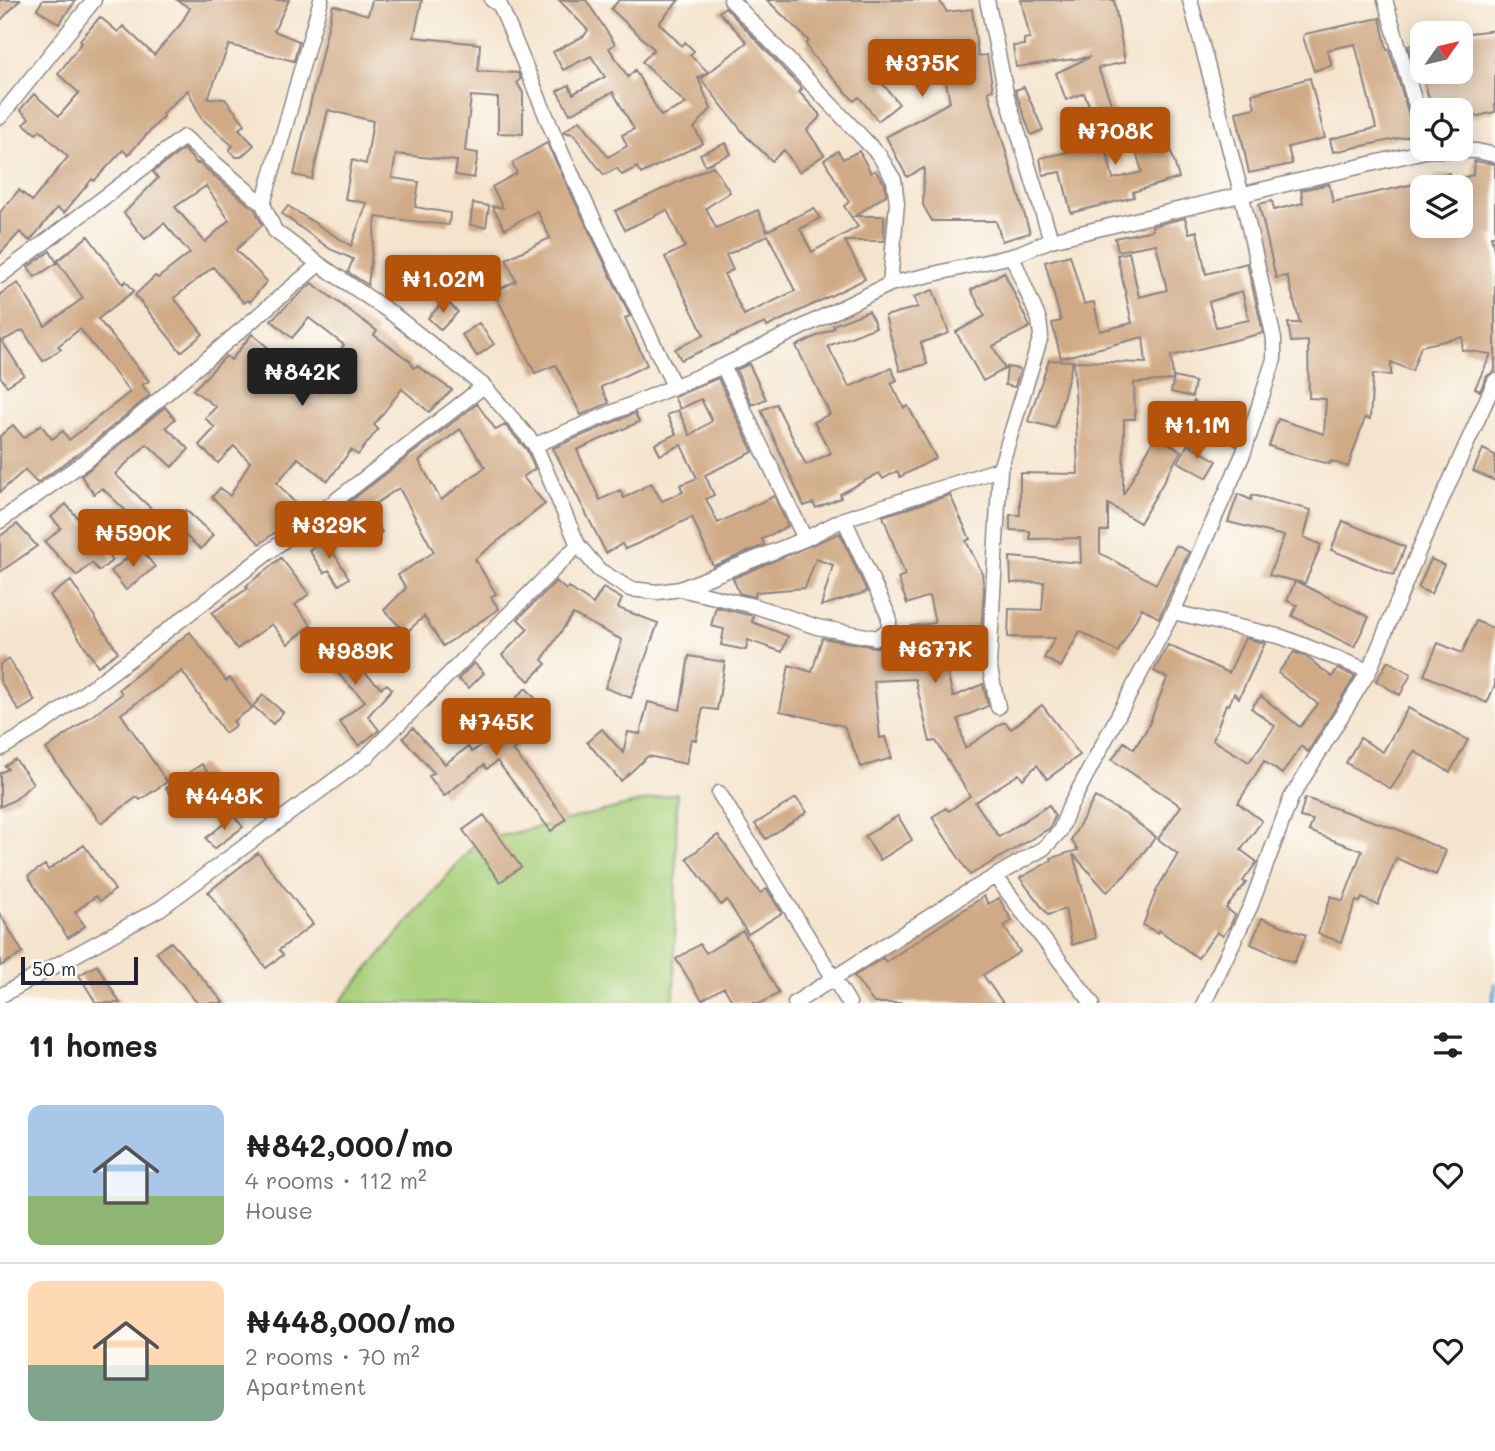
<!DOCTYPE html>
<meta charset="utf-8">
<style>
:root{--surface:#fff;--page:#f2f2f2;--text:#202124;--muted:#757577;--line:#e0e0e0;--accent:#b45309}
body{margin:0;font-family:Mali,sans-serif;background:var(--page);color:var(--text);height:100vh;display:flex;flex-direction:column;font-size:26px;white-space:nowrap}
*{box-sizing:border-box;margin:0}
p{font-size:23px;color:var(--muted)}
.icon{flex:none;width:38px;height:38px;fill:none;stroke:currentColor;stroke-width:2;stroke-linecap:round;stroke-linejoin:round}
.map{position:relative;height:1003px;overflow:hidden}
.panel{display:flex;flex-direction:column;background:var(--surface);flex:1}
.panel>*{flex:none}
.needle{width:46px;rotate:56deg}
.tools{position:absolute;left:1410px;top:21px;display:grid;gap:14px}
.tools a{display:grid;place-items:center;width:63px;height:63px;border-radius:14px;background:var(--surface);box-shadow:0 4px 18px #0003;font-size:35px}
.scale{position:absolute;left:21px;bottom:18px;width:117px;box-sizing:border-box;padding-left:7px;border:4px solid #22223b;border-top:0;font-size:19px;line-height:24px;white-space:nowrap;color:#22223b;-webkit-text-stroke:5px #fdfcf7;paint-order:stroke}
.price{position:absolute;translate:-50% -60px;padding:0 16px;border-radius:7px;background:var(--accent);color:#fff;font-size:23px;line-height:46px;filter:drop-shadow(0 2px 4px #0008)}
.price::after{content:'';position:absolute;left:50%;top:42px;width:21px;height:16px;margin-left:-10px;background:inherit;clip-path:polygon(0 0,100% 0,50% 100%)}
.price.current{background:#222;color:#fff}
ul{padding:0;list-style:none}
li{display:flex;align-items:center;gap:21px;height:175px;padding:0 28px}
li+li{border-top:2px solid var(--line)}
li span{display:grid;place-items:center;flex:none;width:196px;height:140px;border-radius:14px;color:#555}
li>.icon{margin-inline-start:auto}
span .icon{width:84px;height:84px;fill:#fffc;stroke-width:1}
li b{font-size:30px}
h2{display:flex;justify-content:space-between;align-items:center;height:84px;padding:0 28px;font-size:30px}
.map>svg:first-child{display:block}
.green{fill:#a9d07b;stroke:#66795b;stroke-width:2}
.lines{fill:none;stroke-linecap:round;stroke-linejoin:round}
.stream{stroke:#5da0d1;stroke-width:4.5}
.building{fill:#d0aa86;fill-rule:evenodd}
.minor-casing{stroke:#8c8384;stroke-width:17}
.minor{stroke:#fff;stroke-width:14}
</style>
<div class="map">
<svg width="1495" height="1003" viewBox="0 0 1495 1003">
<rect width="100%" height="100%" fill="#fdfcf7"/>
<filter id="ink" filterUnits="userSpaceOnUse"><feTurbulence type="fractalNoise" baseFrequency=".0143" numOctaves="2"/><feDisplacementMap in="SourceGraphic" scale="14" xChannelSelector="R" yChannelSelector="G"/><feConvolveMatrix kernelMatrix="1 2 1 2 8 2 1 2 1" color-interpolation-filters="sRGB"/></filter>
<filter id="wash" filterUnits="userSpaceOnUse"><feTurbulence type="fractalNoise" baseFrequency=".00686" numOctaves="4" result="noise"/><feDisplacementMap in="SourceGraphic" scale="28" xChannelSelector="R" yChannelSelector="G"/><feGaussianBlur stdDeviation="1.57" result="paint"/><feColorMatrix in="noise" values="0 0 0 0 0 0 0 0 0 0 0 0 0 0 0 0 0 1.4 0 .05"/><feComposite in="paint" operator="in"/></filter>
<g filter="url(#wash)">
<rect width="100%" height="100%" fill="#f5e4cd"/>
<path class="green" d="M 677,793 L 674,1003 L 339,1003 L 476,842 Z"/>
<g class="lines">
<path class="stream" d="M 1493,1003 L 1495,984"/>
</g>
<g id="blocks">
<path class="building" d="M 0,0 L 20,0 L 0,21 Z
M 43,0 L 76,0 L 59,24 L 37,9 Z
M 177,0 L 289,0 L 274,31 L 299,41 L 294,61 L 229,45 L 208,98 L 225,99 L 245,124 L 239,129 L 254,145 L 241,157 L 236,157 L 229,150 L 233,146 L 201,118 L 188,90 L 162,114 L 164,116 L 128,155 L 123,150 L 94,181 L 92,179 L 64,213 L 57,208 L 30,241 L 20,232 L 0,254 L 0,212 L 19,190 L 32,201 L 68,157 L 40,130 L 36,134 L 24,124 L 29,118 L 20,110 L 34,94 L 59,116 L 79,93 L 58,74 L 82,42 L 80,40 L 100,17 L 118,32 L 123,26 L 154,55 L 180,25 L 190,8 Z
M 372,0 L 422,0 L 414,37 L 480,44 L 478,71 L 518,73 L 521,79 L 517,82 L 523,93 L 523,134 L 498,133 L 498,98 L 471,96 L 465,151 L 478,153 L 474,178 L 455,175 L 457,161 L 396,154 L 392,178 L 419,182 L 415,207 L 450,213 L 449,225 L 376,217 L 368,285 L 348,272 L 353,259 L 330,249 L 282,214 L 288,206 L 351,246 L 367,203 L 345,199 L 352,160 L 366,164 L 373,121 L 328,110 L 312,179 L 294,175 L 333,5 L 368,15 Z
M 559,0 L 586,0 L 615,44 L 609,48 L 628,77 L 635,70 L 661,116 L 686,104 L 642,62 L 654,49 L 611,9 L 619,0 L 679,0 L 659,23 L 682,46 L 685,42 L 694,51 L 690,55 L 708,72 L 698,78 L 711,109 L 694,128 L 703,143 L 641,174 L 637,167 L 622,175 L 617,168 L 604,175 L 573,134 L 563,132 L 580,120 L 608,157 L 627,146 L 622,135 L 634,129 L 613,92 L 570,114 L 557,91 L 569,85 L 573,94 L 605,77 L 591,56 L 563,70 L 553,52 L 584,36 L 588,30 Z
M 767,0 L 939,0 L 947,12 L 972,9 L 978,56 L 987,55 L 993,90 L 988,91 L 1030,233 L 1002,241 L 996,221 L 932,221 L 923,205 L 924,168 L 907,177 L 886,137 L 950,102 L 939,47 L 893,67 L 879,79 L 899,104 L 878,121 L 859,97 L 854,101 L 811,54 L 806,44 L 809,41 Z
M 1021,0 L 1114,0 L 1125,62 L 1098,68 L 1116,116 L 1097,124 L 1084,93 L 1066,100 L 1056,73 L 1090,57 L 1016,67 L 1013,46 L 1024,45 L 1024,39 L 1030,38 Z
M 725,7 L 802,89 L 799,92 L 821,116 L 807,130 L 824,155 L 799,172 L 784,150 L 772,161 L 746,136 L 701,79 L 747,42 L 719,12 Z
M 1380,18 L 1387,50 L 1389,49 L 1415,135 L 1333,152 L 1330,139 L 1376,128 L 1366,87 L 1355,44 L 1327,50 L 1332,65 L 1314,71 L 1303,37 L 1305,34 Z
M 1495,30 L 1495,112 L 1461,120 L 1461,110 L 1432,110 L 1422,72 L 1461,72 L 1461,34 Z
M 1423,42 L 1423,68 L 1415,70 L 1408,45 Z
M 1310,78 L 1325,138 L 1288,147 L 1292,164 L 1249,173 L 1236,112 L 1255,108 L 1252,94 Z
M 1024,87 L 1043,130 L 1031,135 L 1015,90 Z
M 1159,111 L 1179,178 L 1133,192 L 1134,197 L 1071,213 L 1061,172 L 1043,175 L 1040,158 L 1105,144 L 1113,179 L 1142,172 L 1127,120 Z
M 547,143 L 630,316 L 625,318 L 647,365 L 601,387 L 609,403 L 581,415 L 556,365 L 535,373 L 494,292 L 516,281 L 506,259 L 550,238 L 537,211 L 505,229 L 492,206 L 503,208 L 492,187 L 517,173 L 512,163 Z
M 726,143 L 731,154 L 705,165 L 700,154 Z
M 184,149 L 197,164 L 199,163 L 255,210 L 262,225 L 236,250 L 267,281 L 250,302 L 248,300 L 244,303 L 213,267 L 174,298 L 203,334 L 181,352 L 135,295 L 155,276 L 158,278 L 190,253 L 164,223 L 145,239 L 124,213 L 158,178 L 153,172 ZM 206,186 L 229,220 L 205,242 L 175,207 Z
M 838,151 L 843,159 L 859,151 L 871,173 L 875,170 L 885,184 L 886,195 L 855,216 L 884,216 L 884,241 L 845,241 L 865,279 L 767,327 L 765,323 L 681,360 L 675,349 L 704,335 L 665,257 L 685,247 L 667,210 L 625,230 L 615,211 L 713,166 L 730,192 L 706,208 L 716,228 L 758,210 L 767,231 L 814,208 L 820,218 L 800,229 L 812,252 L 858,227 L 844,206 L 849,202 L 824,160 ZM 768,235 L 795,291 L 744,315 L 724,274 L 733,270 L 726,255 Z
M 1474,161 L 1495,164 L 1495,236 L 1491,236 L 1495,254 L 1495,371 L 1487,376 L 1480,391 L 1475,388 L 1491,354 L 1462,350 L 1463,337 L 1421,346 L 1412,371 L 1391,362 L 1391,375 L 1373,374 L 1370,419 L 1365,418 L 1348,467 L 1331,461 L 1330,464 L 1309,459 L 1269,446 L 1278,419 L 1324,434 L 1326,399 L 1309,398 L 1308,341 L 1291,342 L 1288,323 L 1300,323 L 1287,276 L 1276,278 L 1259,204 L 1272,201 L 1274,210 L 1303,203 L 1301,190 L 1329,184 L 1333,202 L 1423,182 L 1423,226 L 1461,226 L 1461,178 L 1473,175 Z
M 1449,173 L 1452,187 L 1437,187 L 1434,176 Z
M 473,203 L 489,206 L 486,227 L 470,225 Z
M 1185,218 L 1189,233 L 1197,231 L 1206,274 L 1247,263 L 1263,333 L 1171,356 L 1173,380 L 1134,383 L 1135,419 L 1124,419 L 1123,495 L 1156,436 L 1181,451 L 1140,523 L 1108,504 L 1108,531 L 1100,531 L 1100,553 L 1156,584 L 1176,545 L 1189,552 L 1159,618 L 1142,608 L 1118,652 L 1080,631 L 1061,667 L 1044,658 L 1055,638 L 1008,637 L 1009,609 L 1042,610 L 1044,582 L 1011,583 L 1010,557 L 1081,563 L 1080,538 L 1030,539 L 1030,531 L 1010,530 L 1010,515 L 1020,515 L 1020,473 L 1078,474 L 1074,361 L 1146,363 L 1143,337 L 1061,358 L 1052,323 L 1061,321 L 1045,262 L 1070,255 L 1084,304 L 1094,302 L 1100,331 L 1132,323 L 1117,255 L 1129,252 L 1139,297 L 1167,290 L 1156,244 L 1118,251 L 1115,238 L 1153,230 L 1152,226 ZM 1242,291 L 1249,320 L 1216,327 L 1209,302 Z
M 88,236 L 123,284 L 126,281 L 134,291 L 98,319 L 149,381 L 142,385 L 150,395 L 85,449 L 37,483 L 25,470 L 0,492 L 0,436 L 13,425 L 24,438 L 41,425 L 52,439 L 63,431 L 69,440 L 130,392 L 80,329 L 58,346 L 61,349 L 43,361 L 23,330 L 2,341 L 24,375 L 7,386 L 0,376 L 0,294 L 18,283 L 45,326 L 83,298 L 57,261 Z
M 50,251 L 57,263 L 35,277 L 28,267 Z
M 1004,272 L 1030,327 L 993,346 L 1005,369 L 983,381 L 956,332 L 985,316 L 971,290 Z
M 312,283 L 377,331 L 374,335 L 410,361 L 413,368 L 417,366 L 452,390 L 429,412 L 402,389 L 374,425 L 378,429 L 358,455 L 351,450 L 328,481 L 298,458 L 277,483 L 302,511 L 260,544 L 212,497 L 220,488 L 230,496 L 250,462 L 234,446 L 218,463 L 199,445 L 215,428 L 205,418 L 216,407 L 193,390 L 226,356 L 231,360 L 252,334 L 320,392 L 334,376 L 326,368 L 344,345 L 309,318 L 292,338 L 271,320 Z
M 933,290 L 949,333 L 921,343 L 927,364 L 900,371 L 885,316 L 918,307 L 914,297 Z
M 445,300 L 458,312 L 441,330 L 428,318 Z
M 869,311 L 876,327 L 828,346 L 849,387 L 891,368 L 897,380 L 891,383 L 904,408 L 908,406 L 936,458 L 900,477 L 897,471 L 883,479 L 879,473 L 840,494 L 841,498 L 816,508 L 813,503 L 804,506 L 761,410 L 776,404 L 806,465 L 831,453 L 814,422 L 830,414 L 796,346 L 834,328 L 833,325 Z
M 479,323 L 494,344 L 477,356 L 462,335 Z
M 1049,360 L 1073,361 L 1055,428 L 1028,421 Z
M 749,364 L 766,399 L 752,405 L 736,370 Z
M 1007,367 L 1020,369 L 1015,387 L 1005,385 Z
M 1174,377 L 1195,382 L 1192,397 L 1171,392 Z
M 718,378 L 753,452 L 705,475 L 714,495 L 706,499 L 718,523 L 774,496 L 788,526 L 762,539 L 764,545 L 713,566 L 692,517 L 639,543 L 625,549 L 622,544 L 606,553 L 553,448 L 635,413 L 639,422 L 577,450 L 600,500 L 620,490 L 624,498 L 651,483 L 662,501 L 683,492 L 680,485 L 697,478 L 681,445 L 660,455 L 655,444 L 676,434 L 667,415 L 678,410 L 690,435 L 712,421 L 701,399 L 680,409 L 674,397 Z
M 1194,401 L 1240,434 L 1236,446 L 1189,412 Z
M 477,404 L 496,430 L 505,425 L 527,450 L 535,469 L 523,477 L 545,504 L 475,559 L 496,594 L 491,597 L 499,609 L 443,646 L 424,616 L 406,633 L 384,610 L 406,588 L 398,575 L 434,552 L 399,488 L 366,510 L 382,532 L 369,542 L 349,513 L 333,525 L 328,518 ZM 460,429 L 485,467 L 441,500 L 419,461 Z
M 165,407 L 175,419 L 166,427 L 189,449 L 172,467 L 147,444 L 115,474 L 160,517 L 147,531 L 102,488 L 94,494 L 81,476 Z
M 1188,444 L 1217,461 L 1207,478 L 1178,462 Z
M 1483,449 L 1495,455 L 1495,481 L 1473,471 Z
M 1238,494 L 1251,500 L 1252,495 L 1311,510 L 1304,537 L 1321,545 L 1305,583 L 1295,581 L 1369,617 L 1354,647 L 1292,616 L 1297,605 L 1287,601 L 1295,581 L 1269,575 L 1284,536 L 1228,522 Z
M 950,495 L 970,539 L 966,541 L 982,573 L 984,590 L 980,650 L 974,650 L 974,668 L 946,667 L 953,697 L 983,684 L 988,706 L 958,719 L 965,748 L 1002,723 L 1006,723 L 1011,729 L 1042,705 L 1080,755 L 1047,779 L 1037,765 L 1023,779 L 1019,774 L 975,802 L 999,837 L 1049,805 L 1055,816 L 1050,828 L 970,875 L 932,817 L 946,808 L 949,811 L 970,796 L 936,741 L 930,742 L 915,679 L 874,681 L 880,738 L 885,737 L 892,758 L 861,767 L 844,726 L 780,711 L 789,665 L 812,672 L 822,638 L 875,647 L 913,648 L 911,626 L 935,623 L 929,596 L 907,604 L 898,578 L 905,575 L 883,516 Z
M 66,504 L 113,560 L 99,571 L 92,563 L 77,576 L 45,542 L 61,528 L 51,517 Z
M 186,510 L 213,535 L 201,549 L 173,525 Z
M 1343,521 L 1405,547 L 1394,575 L 1331,550 Z
M 17,524 L 37,546 L 0,572 L 0,536 Z
M 840,533 L 867,592 L 821,606 L 833,565 L 816,559 L 805,588 L 756,592 L 755,597 L 739,593 L 733,578 Z
M 325,539 L 349,578 L 339,585 L 329,570 L 324,573 L 309,550 Z
M 140,548 L 155,567 L 126,590 L 111,571 Z
M 281,558 L 309,594 L 295,605 L 311,625 L 288,644 L 272,624 L 237,649 L 212,613 L 248,588 L 246,586 Z
M 1431,559 L 1444,565 L 1431,594 L 1418,588 Z
M 71,581 L 118,652 L 98,666 L 50,595 Z
M 556,581 L 566,590 L 568,587 L 593,604 L 603,588 L 622,599 L 618,608 L 658,623 L 631,698 L 605,688 L 622,640 L 573,614 L 542,660 L 546,664 L 529,681 L 502,655 L 528,629 L 518,619 Z
M 716,607 L 753,616 L 752,622 L 788,636 L 782,652 L 748,640 L 746,650 L 721,645 L 724,629 L 711,626 Z
M 1476,621 L 1495,629 L 1495,685 L 1487,703 L 1424,675 L 1438,643 L 1462,653 Z
M 338,631 L 361,661 L 357,665 L 381,688 L 387,684 L 392,689 L 368,716 L 379,730 L 359,746 L 339,722 L 365,701 L 316,651 Z
M 190,632 L 226,681 L 230,678 L 252,708 L 233,721 L 236,725 L 225,733 L 182,671 L 121,714 L 167,782 L 140,800 L 137,797 L 101,823 L 46,749 L 122,694 L 119,689 Z
M 1245,638 L 1265,643 L 1239,698 L 1234,693 L 1229,705 L 1226,704 L 1213,740 L 1249,762 L 1275,726 L 1251,708 L 1261,696 L 1300,727 L 1318,704 L 1278,673 L 1294,652 L 1305,656 L 1332,677 L 1337,669 L 1355,676 L 1308,752 L 1301,746 L 1282,774 L 1264,761 L 1238,803 L 1262,821 L 1241,850 L 1257,862 L 1243,881 L 1246,883 L 1226,908 L 1235,915 L 1230,926 L 1223,936 L 1217,932 L 1198,958 L 1159,930 L 1158,933 L 1143,925 L 1157,889 L 1178,854 L 1158,839 L 1181,806 L 1112,760 L 1124,742 L 1134,749 L 1148,727 L 1167,678 L 1154,671 L 1168,645 L 1229,673 Z
M 689,656 L 725,662 L 717,710 L 703,708 L 696,740 L 691,739 L 686,764 L 648,756 L 621,781 L 587,742 L 602,729 L 623,753 L 628,732 L 640,734 L 648,702 L 680,710 Z
M 9,659 L 35,701 L 19,711 L 0,681 L 0,664 Z
M 1388,661 L 1411,674 L 1400,695 L 1376,681 Z
M 474,663 L 484,673 L 469,688 L 458,679 Z
M 526,688 L 546,711 L 531,724 L 536,730 L 513,750 L 566,819 L 551,831 L 497,761 L 487,769 L 484,765 L 444,796 L 429,776 L 434,773 L 403,738 L 413,728 L 445,764 L 468,747 L 472,752 L 508,724 L 500,714 Z
M 263,695 L 283,712 L 273,724 L 253,706 Z
M 1408,708 L 1468,740 L 1450,772 L 1414,751 L 1391,789 L 1346,763 L 1360,738 L 1383,752 Z
M 15,759 L 33,783 L 16,799 L 0,807 L 0,773 L 8,769 L 5,766 Z
M 202,764 L 218,788 L 183,812 L 166,788 Z
M 1095,797 L 1127,815 L 1156,837 L 1127,873 L 1107,892 L 1073,854 L 1096,938 L 1072,945 L 1065,909 L 1048,915 L 1020,878 L 1052,860 L 1051,858 L 1078,850 L 1071,840 Z
M 796,798 L 807,812 L 766,839 L 755,824 Z
M 1305,798 L 1399,830 L 1446,851 L 1436,875 L 1396,858 L 1378,905 L 1362,898 L 1360,902 L 1356,901 L 1341,942 L 1318,934 L 1331,896 L 1343,901 L 1362,851 L 1309,831 L 1313,820 L 1300,817 Z
M 484,815 L 521,867 L 500,882 L 463,830 Z
M 234,816 L 243,827 L 214,849 L 206,838 Z
M 898,816 L 912,840 L 880,860 L 865,836 Z
M 718,835 L 760,893 L 767,889 L 782,913 L 748,934 L 727,900 L 721,905 L 687,858 Z
M 84,845 L 115,890 L 100,901 L 96,896 L 75,912 L 85,926 L 68,938 L 28,876 L 45,865 L 48,870 Z
M 258,853 L 313,924 L 279,950 L 283,955 L 266,968 L 208,892 Z
M 984,896 L 988,904 L 999,898 L 1012,921 L 1004,926 L 1020,952 L 983,975 L 1003,1003 L 874,1003 L 854,976 L 883,958 L 886,962 Z
M 0,914 L 23,953 L 0,966 Z
M 1262,918 L 1306,935 L 1294,963 L 1251,944 Z
M 743,931 L 779,993 L 761,1003 L 733,1003 L 724,987 L 702,1000 L 676,959 L 700,944 L 706,953 Z
M 171,942 L 224,1003 L 197,1003 L 156,952 Z
M 97,965 L 120,1003 L 96,1003 L 79,975 Z"/>
</g>
</g>
<g filter="url(#ink)">
<use href="#blocks" fill-opacity="0" stroke="#8c8384" stroke-width="2"/>
<g class="lines">
<g class="minor-casing">
<path id="minor" d="M 492,0 L 500,5 L 562,154 L 674,386
M 731,0 L 879,155 L 894,180 L 897,203 L 890,284
M 987,0 L 1006,93 L 1051,240
M 1385,0 L 1423,130
M 0,117 L 94,0
M 263,204 L 321,0
M 0,276 L 184,137 L 263,204 L 275,231 L 319,264 L 390,312 L 484,386 L 535,445 L 578,545 L 599,570 L 630,589 L 658,592 L 680,589 L 758,607 L 817,627 L 877,638 L 889,629 L 889,617 L 844,519
M 723,366 L 805,539
M 535,445 L 723,366 L 890,284 L 1012,256 L 1051,240 L 1429,150 L 1477,151 L 1495,155
M 0,521 L 91,457 L 319,264
M 680,589 L 805,539 L 844,519 L 1000,469
M 1173,612 L 1282,637 L 1369,671
M 998,707 L 989,664 L 1000,469 L 1041,336 L 1039,320 L 1012,256
M 0,749 L 44,723 L 138,653 L 484,386
M 719,793 L 849,1003
M 996,877 L 1092,1003
M 0,996 L 161,908 L 367,756 L 578,545
M 795,1003 L 968,892 L 1044,848 L 1060,831 L 1069,808 L 1173,612 L 1244,452 L 1274,359 L 1274,339 L 1242,196 L 1190,0
M 1204,1003 L 1251,905 L 1291,798 L 1369,671 L 1419,550 L 1495,381"/>
</g>
<use href="#minor" class="minor"/>
</g>
</g>
</svg>
<div class="tools">
<a><svg class="needle" viewBox="-14 -14 28 28"><path d="M0-13l5 13h-10z" fill="#e53935"/><path d="M0 13l5-13h-10z" fill="#757577"/></svg></a>
<a><svg class="icon" aria-label="locate" viewBox="0 0 24 24"><circle cx="12" cy="12" r="6"/><path d="M12 2v4M12 18v4M2 12h4M18 12h4"/></svg></a>
<a><svg class="icon" aria-label="layers" viewBox="0 0 24 24"><path d="M12 4l9 5-9 5-9-5zM3 14l9 5 9-5"/></svg></a>
</div>
<div class="scale">50 m</div>
<b class="price" style="left:922px;top:99px">₦375K</b>
<b class="price" style="left:1115px;top:167px">₦708K</b>
<b class="price" style="left:443px;top:315px">₦1.02M</b>
<b class="price current" style="left:302px;top:408px">₦842K</b>
<b class="price" style="left:1197px;top:461px">₦1.1M</b>
<b class="price" style="left:329px;top:561px">₦329K</b>
<b class="price" style="left:133px;top:569px">₦590K</b>
<b class="price" style="left:935px;top:685px">₦677K</b>
<b class="price" style="left:355px;top:687px">₦989K</b>
<b class="price" style="left:496px;top:758px">₦745K</b>
<b class="price" style="left:224px;top:832px">₦448K</b>
</div>
<section class="panel">
<h2>11 homes<svg class="icon" aria-label="filters" viewBox="0 0 24 24"><path d="M4 7h16M4 17h16"/><circle cx="9" cy="7" r="2"/><circle cx="15" cy="17" r="2"/></svg></h2>
<ul>
<li><span style="background:linear-gradient(#a9c7e8 65%,#8fb573 0)"><svg class="icon" aria-label="home" viewBox="0 0 24 24"><path d="M3 11l9-7 9 7M6 9v11h12V9"/></svg></span><div><b>₦842,000/mo</b><p>4 rooms · 112 m²</p><p>House</p></div><svg class="icon" aria-label="heart" viewBox="0 0 24 24"><path d="M12 20l-8-8c-3-5 5-10 8-4 3-6 11-1 8 4z"/></svg></li>
<li><span style="background:linear-gradient(#ffd9b3 60%,#7fa58c 0)"><svg class="icon" aria-label="home" viewBox="0 0 24 24"><path d="M3 11l9-7 9 7M6 9v11h12V9"/></svg></span><div><b>₦448,000/mo</b><p>2 rooms · 70 m²</p><p>Apartment</p></div><svg class="icon" aria-label="heart" viewBox="0 0 24 24"><path d="M12 20l-8-8c-3-5 5-10 8-4 3-6 11-1 8 4z"/></svg></li>
</ul>
</section>
